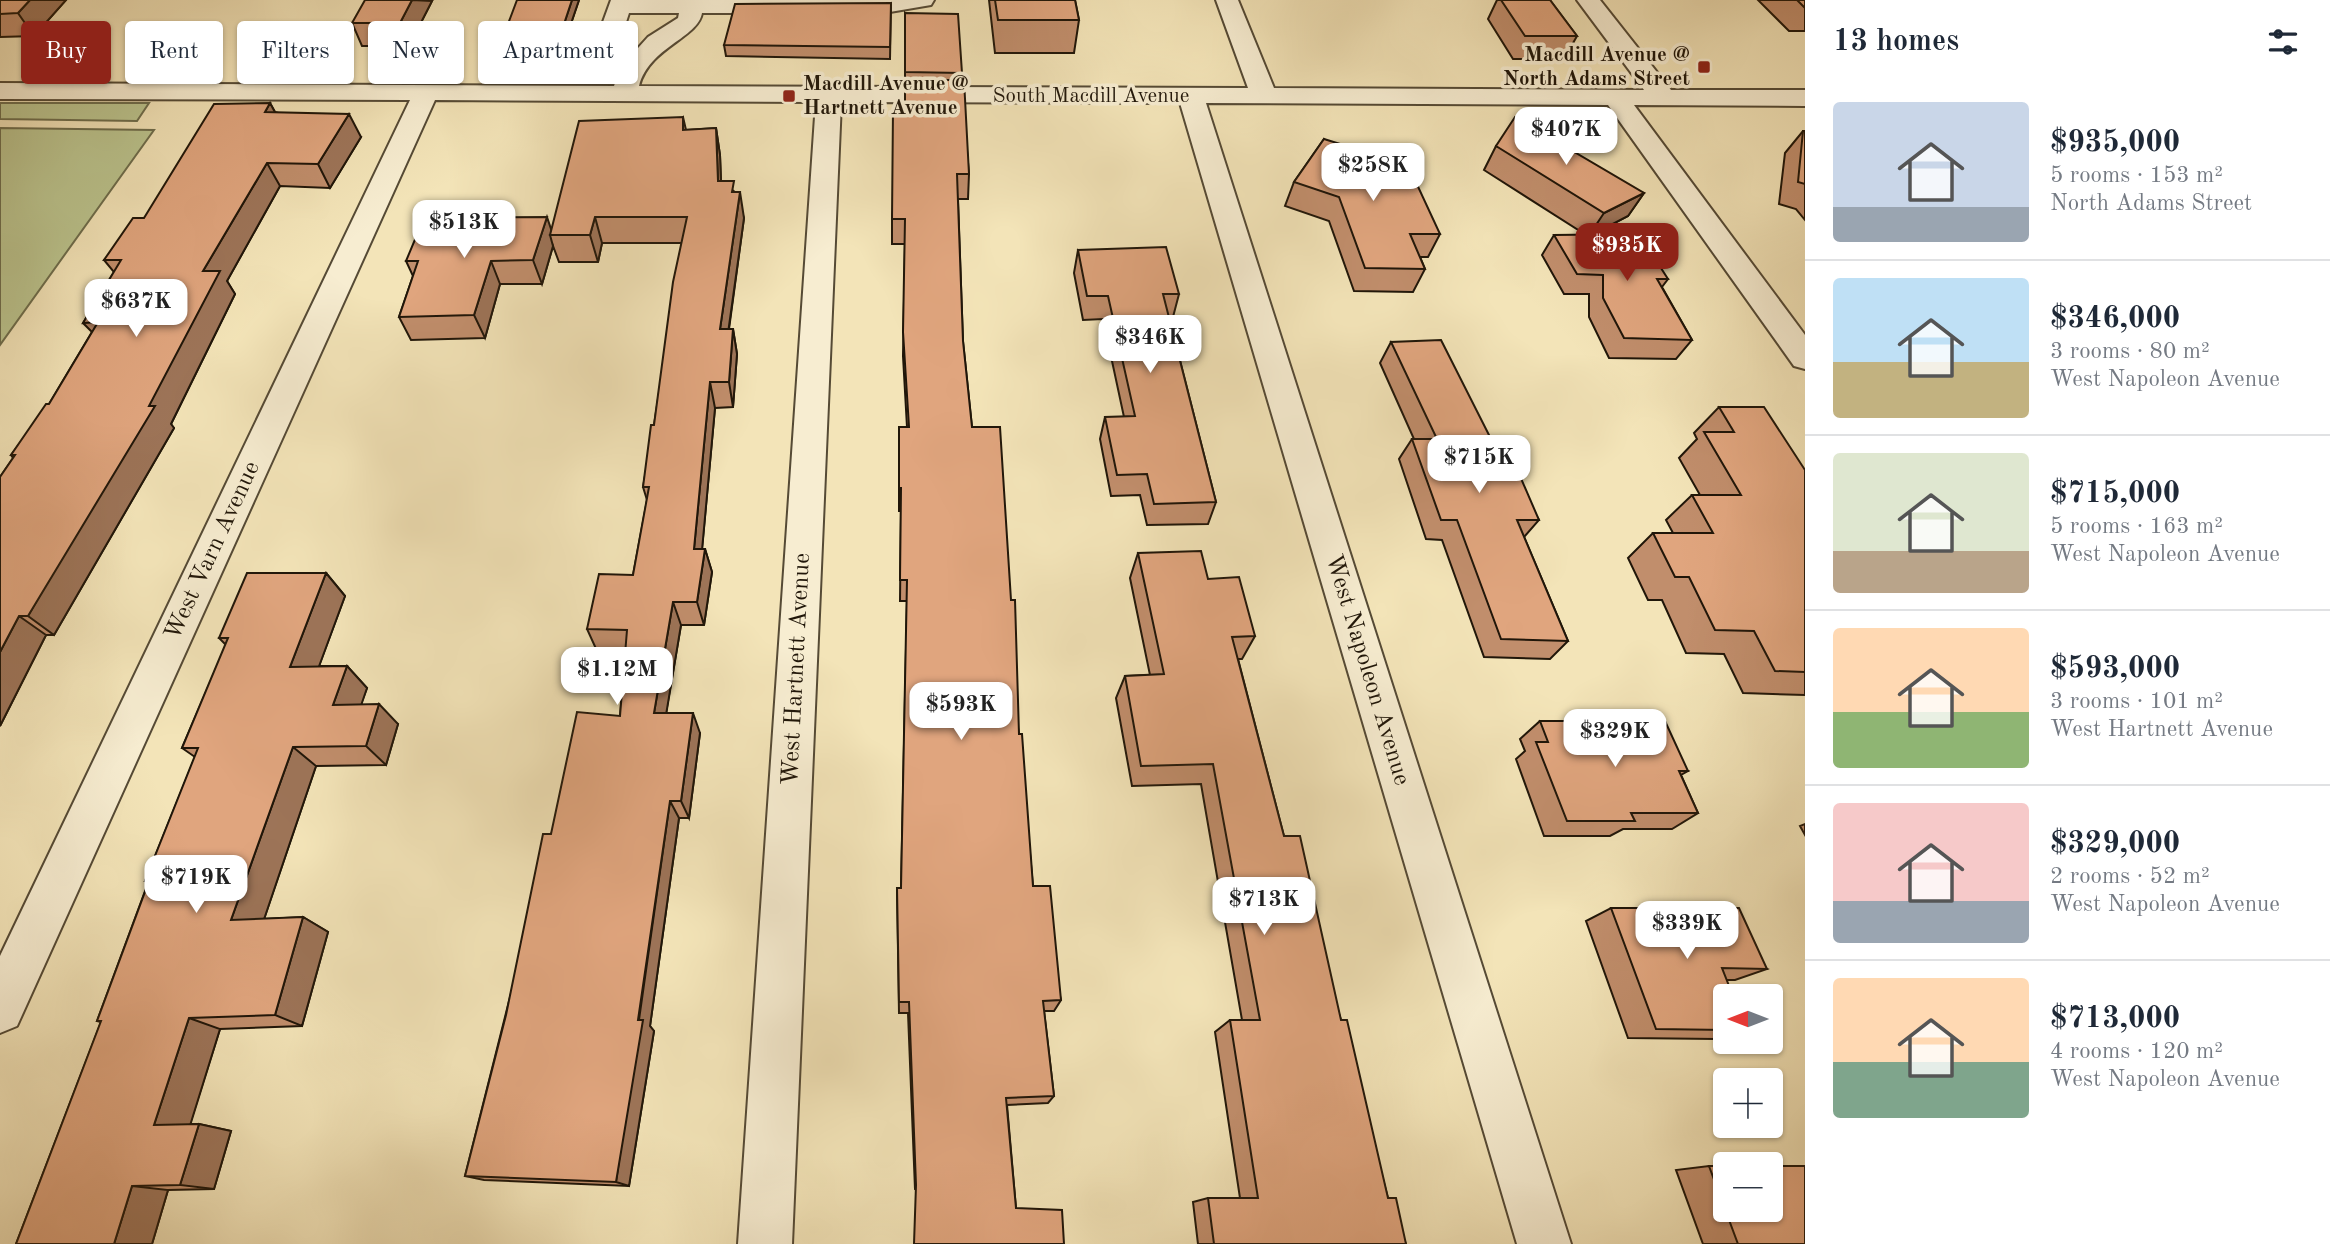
<!DOCTYPE html>
<meta charset="utf-8">
<style>
:root{--surface:#fff;--page:#f6f6f7;--text:#1f2937;--muted:#747a83;--line:#e0e1e3;--accent:#8f2418}
body{margin:0;font-family:"Old Standard TT",serif;background:var(--page);color:var(--text);height:100vh;display:flex;flex-direction:column;font-size:26px;white-space:nowrap}
*{box-sizing:border-box;margin:0}
p{font-size:23px;color:var(--muted)}
.icon{flex:none;width:38px;height:38px;fill:none;stroke:currentColor;stroke-width:2;stroke-linecap:round;stroke-linejoin:round}
.map{position:relative;flex:1;overflow:hidden}
.panel{display:flex;flex-direction:column;background:var(--surface);width:525px}
.panel>*{flex:none}
.hud{position:absolute;left:21px;top:21px;width:665px;height:63px;display:flex;gap:14px}
.needle{width:46px;rotate:270deg}
.controls{position:absolute;left:1713px;top:984px;display:grid;gap:14px}
.controls a{display:grid;place-items:center;width:70px;height:70px;border-radius:7px;background:var(--surface);box-shadow:0 2px 5px #0004;font-size:35px}
.price{position:absolute;translate:-50% -60px;padding:0 16px;border-radius:14px;background:#fff;color:#222;font-size:23px;line-height:46px;filter:drop-shadow(0 2px 4px #0008)}
.price::after{content:'';position:absolute;left:50%;top:42px;width:21px;height:16px;margin-left:-10px;background:inherit;clip-path:polygon(0 0,100% 0,50% 100%)}
.price.current{background:var(--accent);color:#fff}
ul{padding:0;list-style:none}
li{display:flex;align-items:center;gap:21px;height:175px;padding:0 28px}
li+li{border-top:2px solid var(--line)}
li span{display:grid;place-items:center;flex:none;width:196px;height:140px;border-radius:7px;color:#555}
li>.icon{margin-inline-start:auto}
span .icon{width:84px;height:84px;fill:#fffc;stroke-width:1}
li b{font-size:30px}
h2{display:flex;justify-content:space-between;align-items:center;height:84px;padding:0 28px;font-size:30px}
.pill{padding:0 24px;border-radius:7px;background:var(--surface);box-shadow:0 2px 5px #0004;font-size:24px;line-height:63px}
.pill.current{background:var(--accent);color:#fff}
main{display:flex;flex:1;min-height:0}
.map>svg:first-child{display:block}
.green{fill:#bbc48e;stroke:#6e6d4c;stroke-width:2}
.lines{fill:none;stroke-linecap:round;stroke-linejoin:round}
.minor-casing{stroke:#554a35;stroke-width:4}
.minor{fill:#f7edd1;fill-rule:evenodd}
.wall{fill:#c18e6c;stroke:#201609;stroke-width:2}
.shaded-wall{fill:#9d7458;stroke:#201609;stroke-width:2}
.building{fill:#e0a57e;stroke:#201609;stroke-width:2}
.poi-dot{fill:#8f2418;stroke:#f7edd1;stroke-width:2.5}
.labels{text-anchor:middle;dominant-baseline:central;stroke-width:7;stroke-linejoin:round;paint-order:stroke}
.far-poi-label{font-size:21px;font-weight:bold;fill:#201609;stroke:#f7edd1;text-anchor:end}
.far-street-label{font-size:21px;fill:#201609;stroke:#f7edd1}
.street-label{font-size:24px;fill:#201609;stroke:#f7edd1}
</style>
<main>
<div class="map">
<svg width="1805" height="1244" viewBox="0 0 1805 1244">
<rect width="100%" height="100%" fill="#f3e4b8"/>
<filter id="stains"><feTurbulence type="fractalNoise" baseFrequency=".00286" numOctaves="4"/><feColorMatrix values="0 0 0 0 .2 0 0 0 0 .09 0 0 0 0 .02 0 0 0 .5 -.17"/></filter>
<radialGradient id="worn" r=".72"><stop offset=".6" stop-color="#630" stop-opacity="0"/><stop offset="1" stop-color="#630" stop-opacity=".3"/></radialGradient>
<path class="green" d="M 0,103 L 149,103 L 137,121 L 0,119 Z
M 0,128 L 154,130 L 0,345 Z"/>
<g class="lines">
<g class="minor-casing">
<path id="minor" d="M 611,0 L 934,0 L 931,5 L 884,13 L 702,13 C 698,38 649,47 639,86 L 1248,88 L 1216,0 L 1238,0 L 1274,88 L 1644,90 L 1577,0 L 1600,0 L 1671,90 L 1805,90 L 1805,106 L 1634,105 L 1805,335 L 1805,369 L 1794,366 L 1608,105 L 1206,103 L 1571,1244 L 1517,1244 L 1180,103 L 841,102 L 792,1244 L 738,1244 L 816,102 L 435,100 L 17,1026 L 0,1033 L 0,956 L 410,100 L 0,99 L 0,83 L 614,86 L 617,77 L 595,44 ZM 629,13 L 679,13 L 678,18 L 648,37 L 629,58 L 619,44 Z"/>
</g>
<use href="#minor" class="minor"/>
</g>
<path class="wall" d="M 0,0 L 66,0 L 34,36 L 0,37 Z
M 579,0 L 559,59 L 503,59 L 499,48 Z
M 989,0 L 1075,0 L 1079,20 L 1074,53 L 995,53 Z
M 1497,0 L 1550,0 L 1577,36 L 1564,59 L 1513,59 L 1488,19 Z
M 1758,0 L 1805,0 L 1805,31 L 1789,31 Z
M 432,1 L 409,46 L 362,46 L 352,23 Z
M 891,3 L 890,59 L 726,56 L 724,45 Z
M 905,13 L 962,73 L 961,80 L 969,174 L 968,199 L 958,199 L 963,341 L 972,427 L 1019,734 L 1033,886 L 1061,1000 L 1054,1011 L 1044,1011 L 1054,1096 L 1048,1103 L 1007,1105 L 1016,1208 L 1064,1244 L 915,1189 L 908,1013 L 899,1013 L 897,888 L 901,888 L 907,601 L 900,601 L 901,511 L 899,511 L 899,427 L 907,427 L 903,356 L 905,244 L 892,244 L 892,219 L 905,109 Z
M 270,103 L 275,112 L 361,137 L 330,188 L 280,186 L 227,281 L 235,294 L 171,424 L 174,428 L 54,635 L 46,635 L 0,726 L 0,477 L 13,458 L 11,455 L 49,404 L 92,332 L 83,323 L 114,272 L 104,260 L 144,218 Z
M 683,117 L 686,130 L 716,128 L 720,155 L 721,181 L 735,192 L 744,218 L 729,329 L 733,329 L 737,354 L 733,407 L 715,408 L 702,549 L 705,549 L 712,572 L 704,625 L 681,625 L 666,713 L 700,733 L 689,818 L 679,818 L 650,1026 L 654,1031 L 629,1186 L 484,1180 L 465,1176 L 551,834 L 620,716 L 625,651 L 597,651 L 587,629 L 633,575 L 647,500 L 643,487 L 654,425 L 682,243 L 602,243 L 598,262 L 559,262 L 553,246 L 542,284 L 500,284 L 485,338 L 411,340 L 399,317 L 413,276 L 406,261 L 551,230 Z
M 1803,131 L 1805,131 L 1805,220 L 1796,209 L 1779,204 L 1785,153 Z
M 1324,139 L 1440,234 L 1428,257 L 1420,257 L 1425,269 L 1413,292 L 1354,291 L 1329,221 L 1285,206 L 1294,182 Z
M 1496,146 L 1644,193 L 1628,216 L 1591,235 L 1668,279 L 1662,287 L 1692,340 L 1676,359 L 1609,358 L 1589,317 L 1589,294 L 1564,294 L 1542,255 L 1554,235 L 1586,235 L 1484,170 Z
M 1078,250 L 1179,294 L 1173,317 L 1169,317 L 1216,502 L 1208,524 L 1147,525 L 1140,495 L 1111,496 L 1100,439 L 1105,417 L 1124,417 L 1103,319 L 1083,320 L 1074,273 Z
M 1391,342 L 1491,439 L 1539,520 L 1524,537 L 1568,641 L 1550,659 L 1484,657 L 1442,540 L 1426,539 L 1399,459 L 1412,439 L 1414,439 L 1380,363 Z
M 1719,407 L 1805,470 L 1805,695 L 1743,693 L 1724,654 L 1686,653 L 1662,600 L 1648,600 L 1628,558 L 1653,533 L 1673,533 L 1666,520 L 1692,495 L 1700,495 L 1679,458 L 1697,439 L 1694,433 Z
M 1138,553 L 1208,579 L 1255,636 L 1242,659 L 1238,659 L 1284,836 L 1341,1020 L 1388,1198 L 1406,1244 L 1198,1244 L 1193,1202 L 1208,1198 L 1240,1198 L 1215,1032 L 1230,1020 L 1242,1020 L 1201,784 L 1132,786 L 1116,698 L 1125,676 L 1150,675 L 1130,578 Z
M 326,573 L 345,596 L 319,666 L 347,666 L 367,688 L 361,704 L 398,724 L 386,765 L 316,766 L 264,919 L 303,917 L 328,932 L 302,1026 L 220,1029 L 190,1124 L 199,1124 L 231,1131 L 214,1189 L 168,1190 L 152,1244 L 16,1244 L 101,1022 L 97,1021 L 148,883 L 145,881 L 195,757 L 182,748 L 226,645 L 219,638 Z
M 1540,721 L 1688,771 L 1681,775 L 1698,813 L 1672,829 L 1623,829 L 1610,836 L 1544,836 L 1516,759 L 1525,751 L 1520,739 Z
M 1805,824 L 1805,835 L 1800,826 Z
M 1611,908 L 1767,969 L 1735,980 L 1727,980 L 1726,1037 L 1716,1039 L 1628,1038 L 1586,921 Z
M 1709,1166 L 1805,1244 L 1703,1244 L 1676,1170 Z"/>
<path class="shaded-wall" d="M 30,0 L 66,0 L 34,36 L 18,13 Z
M 412,0 L 432,1 L 409,46 L 400,23 Z
M 572,0 L 579,0 L 559,59 L 556,48 Z
M 270,103 L 283,127 L 265,112 Z
M 349,114 L 361,137 L 330,188 L 318,164 Z
M 716,128 L 720,155 L 722,207 L 718,181 Z
M 267,163 L 280,186 L 227,281 L 235,294 L 171,424 L 174,428 L 54,635 L 28,616 L 149,406 L 203,271 Z
M 740,192 L 744,218 L 725,355 L 720,329 Z
M 1644,193 L 1628,216 L 1588,237 L 1604,213 Z
M 547,217 L 553,235 L 550,235 L 553,246 L 542,284 L 533,260 Z
M 595,217 L 602,243 L 598,262 L 590,235 Z
M 491,261 L 500,284 L 485,338 L 474,315 Z
M 733,329 L 737,354 L 733,407 L 729,382 Z
M 710,382 L 715,408 L 700,572 L 694,549 Z
M 705,549 L 712,572 L 704,625 L 697,602 Z
M 326,573 L 345,596 L 311,688 L 290,667 Z
M 673,602 L 681,625 L 663,733 L 654,713 Z
M 19,616 L 46,635 L 0,726 L 0,652 Z
M 347,666 L 367,688 L 354,726 L 333,705 Z
M 379,704 L 398,724 L 386,765 L 366,746 Z
M 693,713 L 700,733 L 689,818 L 681,801 Z
M 293,747 L 316,766 L 259,934 L 231,920 Z
M 670,801 L 679,818 L 650,1026 L 654,1031 L 629,1186 L 616,1182 Z
M 303,917 L 328,932 L 302,1026 L 275,1015 Z
M 189,1018 L 220,1029 L 188,1132 L 154,1125 Z
M 199,1124 L 231,1131 L 214,1189 L 180,1185 Z
M 132,1186 L 168,1190 L 152,1244 L 114,1244 Z"/>
<path class="building" d="M 0,0 L 30,0 L 18,13 L 0,14 Z
M 365,0 L 412,0 L 400,23 L 352,23 Z
M 517,0 L 572,0 L 556,48 L 499,48 Z
M 995,0 L 1075,0 L 1079,20 L 998,20 Z
M 1501,0 L 1550,0 L 1577,36 L 1525,36 Z
M 1797,0 L 1805,0 L 1805,8 Z
M 891,3 L 890,47 L 724,45 L 735,4 Z
M 905,13 L 958,14 L 962,73 L 905,72 Z
M 905,80 L 964,80 L 969,174 L 957,174 L 963,341 L 972,427 L 1000,427 L 1011,600 L 1015,600 L 1019,734 L 1022,734 L 1033,886 L 1050,886 L 1061,1000 L 1043,1001 L 1054,1096 L 1006,1098 L 1016,1208 L 1062,1210 L 1064,1244 L 914,1244 L 916,1185 L 909,1002 L 899,1002 L 897,888 L 901,888 L 907,580 L 900,580 L 901,488 L 899,488 L 899,427 L 909,427 L 903,332 L 905,219 L 892,219 L 893,110 L 905,109 Z
M 270,103 L 265,112 L 349,114 L 318,164 L 267,163 L 203,271 L 220,271 L 149,406 L 155,406 L 28,616 L 19,616 L 0,652 L 0,477 L 15,455 L 11,455 L 46,404 L 49,404 L 98,322 L 83,323 L 121,260 L 104,260 L 133,218 L 144,218 L 214,104 Z
M 683,117 L 683,130 L 716,128 L 718,181 L 734,181 L 732,192 L 740,192 L 720,329 L 733,329 L 729,382 L 710,382 L 694,549 L 705,549 L 697,602 L 673,602 L 654,713 L 693,713 L 681,801 L 670,801 L 638,1020 L 643,1020 L 616,1182 L 465,1176 L 506,1015 L 543,834 L 551,834 L 577,712 L 620,716 L 627,630 L 587,629 L 599,574 L 633,575 L 649,487 L 643,487 L 651,425 L 654,425 L 673,282 L 687,217 L 595,217 L 590,235 L 550,235 L 579,121 Z
M 1515,117 L 1644,193 L 1604,213 L 1496,146 Z
M 1803,131 L 1805,131 L 1805,184 L 1798,182 Z
M 1324,139 L 1408,165 L 1440,234 L 1410,234 L 1425,269 L 1365,268 L 1339,197 L 1294,182 Z
M 547,217 L 533,260 L 491,261 L 474,315 L 399,317 L 418,261 L 406,261 L 424,218 Z
M 1639,234 L 1668,279 L 1657,279 L 1692,340 L 1624,338 L 1603,298 L 1603,275 L 1577,274 L 1554,235 Z
M 1166,247 L 1179,294 L 1163,294 L 1216,502 L 1154,504 L 1147,474 L 1117,475 L 1105,417 L 1135,416 L 1108,296 L 1087,296 L 1078,250 Z
M 1441,340 L 1491,439 L 1504,439 L 1539,520 L 1517,520 L 1568,641 L 1501,639 L 1457,520 L 1441,520 L 1412,439 L 1437,439 L 1391,342 Z
M 1719,407 L 1764,407 L 1805,470 L 1805,672 L 1775,671 L 1754,631 L 1715,630 L 1689,577 L 1675,577 L 1653,533 L 1713,533 L 1692,495 L 1741,495 L 1704,432 L 1734,432 Z
M 1201,551 L 1208,579 L 1239,577 L 1255,636 L 1232,637 L 1284,836 L 1300,836 L 1341,1020 L 1347,1020 L 1388,1198 L 1396,1198 L 1406,1244 L 1214,1244 L 1208,1198 L 1258,1198 L 1230,1020 L 1260,1020 L 1213,764 L 1141,766 L 1125,676 L 1164,674 L 1138,553 Z
M 247,573 L 326,573 L 290,667 L 347,666 L 333,705 L 379,704 L 366,746 L 293,747 L 231,920 L 303,917 L 275,1015 L 189,1018 L 154,1125 L 199,1124 L 180,1185 L 132,1186 L 114,1244 L 16,1244 L 101,1021 L 97,1021 L 149,881 L 145,881 L 198,748 L 182,748 L 228,638 L 219,638 Z
M 1540,721 L 1665,721 L 1688,771 L 1679,771 L 1698,813 L 1631,813 L 1635,821 L 1567,821 L 1536,742 L 1548,742 Z
M 1611,908 L 1739,908 L 1767,969 L 1722,968 L 1733,996 L 1726,996 L 1726,1030 L 1656,1029 Z
M 1709,1166 L 1726,1166 L 1726,1209 L 1771,1209 L 1771,1166 L 1805,1166 L 1805,1244 L 1738,1244 Z"/>
<g class="poi-dot">
<rect x="1697" y="60" width="14" height="14" rx="3.5"/>
<rect x="782" y="89" width="14" height="14" rx="3.5"/>
</g>
<g class="labels">
<g class="far-poi-label">
<text x="1690" y="55">Macdill Avenue @<tspan x="1690" dy="24">North Adams Street</tspan></text>
<text x="803" y="84" text-anchor="start">Macdill Avenue @<tspan x="803" dy="24">Hartnett Avenue</tspan></text>
</g>
<g class="far-street-label">
<text x="1091" y="96">South Macdill Avenue</text>
</g>
<g class="street-label">
<text transform="translate(213 551) rotate(-65)">West Varn Avenue</text>
<text transform="translate(797 669) rotate(-87)">West Hartnett Avenue</text>
<text transform="translate(1367 670) rotate(73)">West Napoleon Avenue</text>
</g>
</g>
<rect width="100%" height="100%" filter="url(#stains)"/>
<rect width="100%" height="100%" fill="url(#worn)"/>
</svg>
<div class="controls">
<a><svg class="needle" viewBox="-14 -14 28 28"><path d="M0-13l5 13h-10z" fill="#e53935"/><path d="M0 13l5-13h-10z" fill="#747a83"/></svg></a>
<a>+</a>
<a>−</a>
</div>
<b class="price" style="left:1566px;top:167px">$407K</b>
<b class="price" style="left:1373px;top:203px">$258K</b>
<b class="price" style="left:464px;top:260px">$513K</b>
<b class="price current" style="left:1627px;top:283px">$935K</b>
<b class="price" style="left:136px;top:339px">$637K</b>
<b class="price" style="left:1150px;top:375px">$346K</b>
<b class="price" style="left:1479px;top:495px">$715K</b>
<b class="price" style="left:617px;top:707px">$1.12M</b>
<b class="price" style="left:961px;top:742px">$593K</b>
<b class="price" style="left:1615px;top:769px">$329K</b>
<b class="price" style="left:196px;top:915px">$719K</b>
<b class="price" style="left:1264px;top:937px">$713K</b>
<b class="price" style="left:1687px;top:961px">$339K</b>
<div class="hud">
<a class="pill current">Buy</a>
<a class="pill">Rent</a>
<a class="pill">Filters</a>
<a class="pill">New</a>
<a class="pill">Apartment</a>
</div>
</div>
<section class="panel">
<h2>13 homes<svg class="icon" aria-label="filters" viewBox="0 0 24 24"><path d="M4 7h16M4 17h16"/><circle cx="9" cy="7" r="2"/><circle cx="15" cy="17" r="2"/></svg></h2>
<ul>
<li><span style="background:linear-gradient(#c9d6e8 75%,#9aa5b1 0)"><svg class="icon" aria-label="home" viewBox="0 0 24 24"><path d="M3 11l9-7 9 7M6 9v11h12V9"/></svg></span><div><b>$935,000</b><p>5 rooms · 153 m²</p><p>North Adams Street</p></div></li>
<li><span style="background:linear-gradient(#bfe0f5 60%,#c2b280 0)"><svg class="icon" aria-label="home" viewBox="0 0 24 24"><path d="M3 11l9-7 9 7M6 9v11h12V9"/></svg></span><div><b>$346,000</b><p>3 rooms · 80 m²</p><p>West Napoleon Avenue</p></div></li>
<li><span style="background:linear-gradient(#dfe7d0 70%,#b9a48a 0)"><svg class="icon" aria-label="home" viewBox="0 0 24 24"><path d="M3 11l9-7 9 7M6 9v11h12V9"/></svg></span><div><b>$715,000</b><p>5 rooms · 163 m²</p><p>West Napoleon Avenue</p></div></li>
<li><span style="background:linear-gradient(#ffd9b3 60%,#8fb573 0)"><svg class="icon" aria-label="home" viewBox="0 0 24 24"><path d="M3 11l9-7 9 7M6 9v11h12V9"/></svg></span><div><b>$593,000</b><p>3 rooms · 101 m²</p><p>West Hartnett Avenue</p></div></li>
<li><span style="background:linear-gradient(#f6c9c9 70%,#9aa5b1 0)"><svg class="icon" aria-label="home" viewBox="0 0 24 24"><path d="M3 11l9-7 9 7M6 9v11h12V9"/></svg></span><div><b>$329,000</b><p>2 rooms · 52 m²</p><p>West Napoleon Avenue</p></div></li>
<li><span style="background:linear-gradient(#ffd9b3 60%,#7fa58c 0)"><svg class="icon" aria-label="home" viewBox="0 0 24 24"><path d="M3 11l9-7 9 7M6 9v11h12V9"/></svg></span><div><b>$713,000</b><p>4 rooms · 120 m²</p><p>West Napoleon Avenue</p></div></li>
</ul>
</section>
</main>
